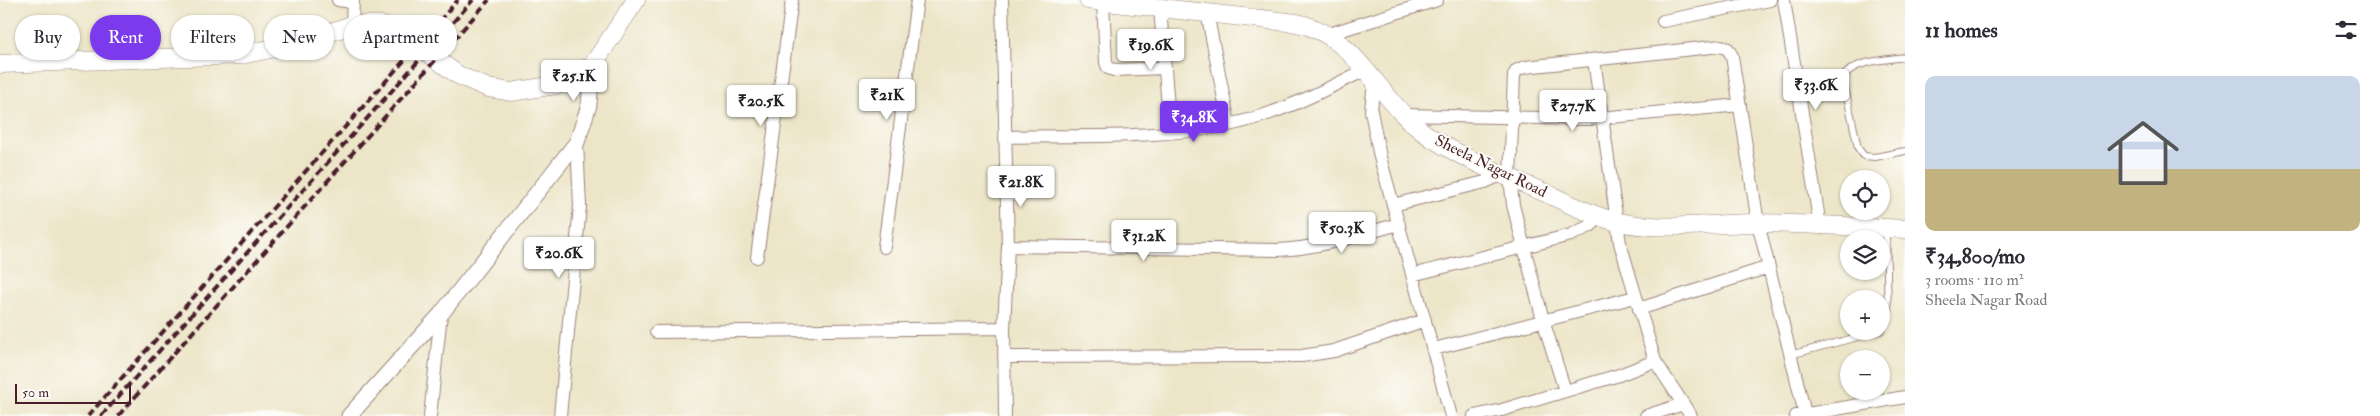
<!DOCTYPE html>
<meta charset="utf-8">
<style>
:root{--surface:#fff;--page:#f2f2f3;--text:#2b2b33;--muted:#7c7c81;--accent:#7c3aed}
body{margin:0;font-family:"IM FELL Double Pica",serif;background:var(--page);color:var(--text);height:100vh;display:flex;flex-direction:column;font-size:19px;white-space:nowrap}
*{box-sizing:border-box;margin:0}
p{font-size:16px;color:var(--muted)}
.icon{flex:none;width:28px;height:28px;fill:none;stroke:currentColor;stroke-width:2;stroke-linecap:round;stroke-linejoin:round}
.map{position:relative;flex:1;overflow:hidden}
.sheet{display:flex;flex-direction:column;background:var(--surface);width:475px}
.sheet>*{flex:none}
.banner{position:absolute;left:15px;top:15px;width:475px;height:45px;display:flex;gap:10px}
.fabs{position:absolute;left:1840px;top:170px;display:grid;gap:10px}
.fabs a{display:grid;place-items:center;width:50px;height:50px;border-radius:50%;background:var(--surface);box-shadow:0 1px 4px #0004;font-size:25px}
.scale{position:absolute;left:15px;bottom:12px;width:116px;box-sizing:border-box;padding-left:5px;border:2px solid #4a1f2b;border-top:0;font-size:14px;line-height:18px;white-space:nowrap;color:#4a1f2b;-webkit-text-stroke:4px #fdfcf7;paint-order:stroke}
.price{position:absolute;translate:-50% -42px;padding:0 11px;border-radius:5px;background:#fff;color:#222;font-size:16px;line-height:32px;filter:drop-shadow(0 1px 2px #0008)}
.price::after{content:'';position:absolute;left:50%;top:30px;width:15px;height:11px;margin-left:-8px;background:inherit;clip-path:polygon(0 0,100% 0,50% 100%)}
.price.current{background:var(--accent);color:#fff}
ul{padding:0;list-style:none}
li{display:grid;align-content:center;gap:10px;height:265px;padding:0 20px}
li span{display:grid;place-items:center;height:155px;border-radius:10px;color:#555}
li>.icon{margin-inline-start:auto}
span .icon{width:90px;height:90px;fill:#fffc;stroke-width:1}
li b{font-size:21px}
h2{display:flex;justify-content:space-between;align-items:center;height:60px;padding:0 20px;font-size:21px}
.chip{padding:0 18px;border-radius:22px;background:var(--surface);box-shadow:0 1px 4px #0004;font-size:18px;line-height:45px}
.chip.current{background:var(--accent);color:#fff}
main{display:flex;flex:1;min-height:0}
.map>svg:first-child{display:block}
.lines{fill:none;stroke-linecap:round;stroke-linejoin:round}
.service-casing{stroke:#9b827a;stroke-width:8}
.minor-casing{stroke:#9b827a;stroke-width:14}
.tertiary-casing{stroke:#9b827a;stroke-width:17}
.secondary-casing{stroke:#9b827a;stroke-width:19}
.service{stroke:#fff;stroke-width:6}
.minor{stroke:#fff;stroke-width:12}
.tertiary{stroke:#fff;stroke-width:15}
.secondary{stroke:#fff;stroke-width:18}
.rail{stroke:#4a1f2b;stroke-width:4;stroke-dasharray:8 4;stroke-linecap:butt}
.labels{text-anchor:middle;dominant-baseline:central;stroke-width:4;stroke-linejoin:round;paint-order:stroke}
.street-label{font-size:16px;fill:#4a1f2b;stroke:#fdfcf7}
</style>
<main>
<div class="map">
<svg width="1905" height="416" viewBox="0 0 1905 416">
<rect width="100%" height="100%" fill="#fdfcf7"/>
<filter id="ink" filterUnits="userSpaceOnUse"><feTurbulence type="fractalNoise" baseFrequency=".02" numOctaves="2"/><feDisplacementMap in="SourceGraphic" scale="10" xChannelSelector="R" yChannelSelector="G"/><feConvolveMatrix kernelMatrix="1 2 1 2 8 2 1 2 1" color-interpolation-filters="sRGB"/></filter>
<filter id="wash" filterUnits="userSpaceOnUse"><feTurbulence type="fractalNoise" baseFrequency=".0096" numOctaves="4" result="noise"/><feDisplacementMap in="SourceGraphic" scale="20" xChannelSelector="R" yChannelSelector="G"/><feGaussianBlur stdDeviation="1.12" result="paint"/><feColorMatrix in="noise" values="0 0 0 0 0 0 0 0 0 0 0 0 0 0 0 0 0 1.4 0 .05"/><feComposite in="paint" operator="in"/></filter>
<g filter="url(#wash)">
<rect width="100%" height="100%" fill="#ece5c8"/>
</g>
<g filter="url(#ink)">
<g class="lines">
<g class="service-casing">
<path id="service" d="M 1905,57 C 1887,60 1852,60 1843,78 L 1858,148 L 1864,156 L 1875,157 L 1905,151
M 1881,330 L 1888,316 L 1886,230
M 1790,355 L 1880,331"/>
</g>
<g class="minor-casing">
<path id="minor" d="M 338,0 L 352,2
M 1002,0 L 1008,246 L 1004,328 L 1005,416
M 1784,0 L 1820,226
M 1103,2 L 1106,62 L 1108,68 L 1114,70 L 1165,68
M 1160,8 L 1170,132
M 1207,13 L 1229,124
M 1663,21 L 1770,0
M 352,25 L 353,0
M 1329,34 L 1437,0
M 1594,60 L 1620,243 L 1655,361 L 1691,416
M 1374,81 L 1371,111 L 1380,157 L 1451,416
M 1404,115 L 1589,119 L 1740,105
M 1005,137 C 1078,135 1157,139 1228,125 C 1277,115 1321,92 1365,70
M 1393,205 L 1485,182 L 1503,174
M 1008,246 L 1279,250 C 1320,248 1359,235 1399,224
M 884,247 L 917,0
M 757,257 L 792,0
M 1412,275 L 1571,235 L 1590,226 L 1600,217
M 1639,309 L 1769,267
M 656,332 L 1004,328
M 1434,349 L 1635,297
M 1004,357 L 1302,356 L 1334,351 L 1425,320
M 1565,391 L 1543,320 L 1513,205 L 1510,178 L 1514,75 L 1517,70 L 1525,67 L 1721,46 L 1728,49 L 1732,56 L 1758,223 L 1805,414
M 430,416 L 441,314
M 560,416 L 580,206 L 577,142
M 1474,416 L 1502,410 L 1619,375 L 1655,361
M 1646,416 L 1683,404
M 1796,416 L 1905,397"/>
</g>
<g class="tertiary-casing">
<path id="tertiary" d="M 349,416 L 441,314 L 577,142 L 589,105 L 592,66"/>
</g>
<g class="secondary-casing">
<path id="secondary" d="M 1088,0 L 1297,23 C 1348,34 1369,79 1403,114 C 1415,127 1430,138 1445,146 C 1477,165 1513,179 1548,194 C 1569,204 1591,215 1614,221 C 1658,232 1712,223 1758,223 C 1807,224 1856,227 1905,229
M 0,64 L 241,55 L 294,44 L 352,25 L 381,25 L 401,33 L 458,75 L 488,88 L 511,92 L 556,85 L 592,66 L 636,0"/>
</g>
<use href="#service" class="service"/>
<use href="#minor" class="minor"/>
<use href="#tertiary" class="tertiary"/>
<use href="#secondary" class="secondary"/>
<path class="rail" d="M 88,416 L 458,0
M 101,416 L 473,0
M 118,416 L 489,0"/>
</g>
</g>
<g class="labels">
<g class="street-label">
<text transform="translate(1491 166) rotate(26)">Sheela Nagar Road</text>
</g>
</g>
</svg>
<div class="fabs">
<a><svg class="icon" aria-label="locate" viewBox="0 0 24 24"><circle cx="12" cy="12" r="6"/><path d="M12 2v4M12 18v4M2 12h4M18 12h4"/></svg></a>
<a><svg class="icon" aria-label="layers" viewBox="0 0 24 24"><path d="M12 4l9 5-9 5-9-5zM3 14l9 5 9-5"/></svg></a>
<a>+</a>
<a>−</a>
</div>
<div class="scale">50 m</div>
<b class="price" style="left:1151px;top:71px">₹19.6K</b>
<b class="price" style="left:574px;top:102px">₹25.1K</b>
<b class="price" style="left:1816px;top:111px">₹33.6K</b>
<b class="price" style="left:887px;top:121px">₹21K</b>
<b class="price" style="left:761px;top:127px">₹20.5K</b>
<b class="price" style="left:1573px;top:132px">₹27.7K</b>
<b class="price current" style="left:1194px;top:143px">₹34.8K</b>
<b class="price" style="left:1021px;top:208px">₹21.8K</b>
<b class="price" style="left:1342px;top:254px">₹50.3K</b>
<b class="price" style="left:1144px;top:262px">₹31.2K</b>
<b class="price" style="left:559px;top:279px">₹20.6K</b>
<div class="banner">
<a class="chip">Buy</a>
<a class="chip current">Rent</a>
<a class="chip">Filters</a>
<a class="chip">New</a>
<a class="chip">Apartment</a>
</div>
</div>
<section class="sheet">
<h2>11 homes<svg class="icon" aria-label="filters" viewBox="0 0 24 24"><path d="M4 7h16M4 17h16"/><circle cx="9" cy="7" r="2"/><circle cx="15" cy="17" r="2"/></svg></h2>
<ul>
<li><span style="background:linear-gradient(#c9d6e8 60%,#c2b280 0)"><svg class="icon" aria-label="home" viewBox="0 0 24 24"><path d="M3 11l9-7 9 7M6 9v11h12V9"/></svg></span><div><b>₹34,800/mo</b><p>3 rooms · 110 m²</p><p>Sheela Nagar Road</p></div></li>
</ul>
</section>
</main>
